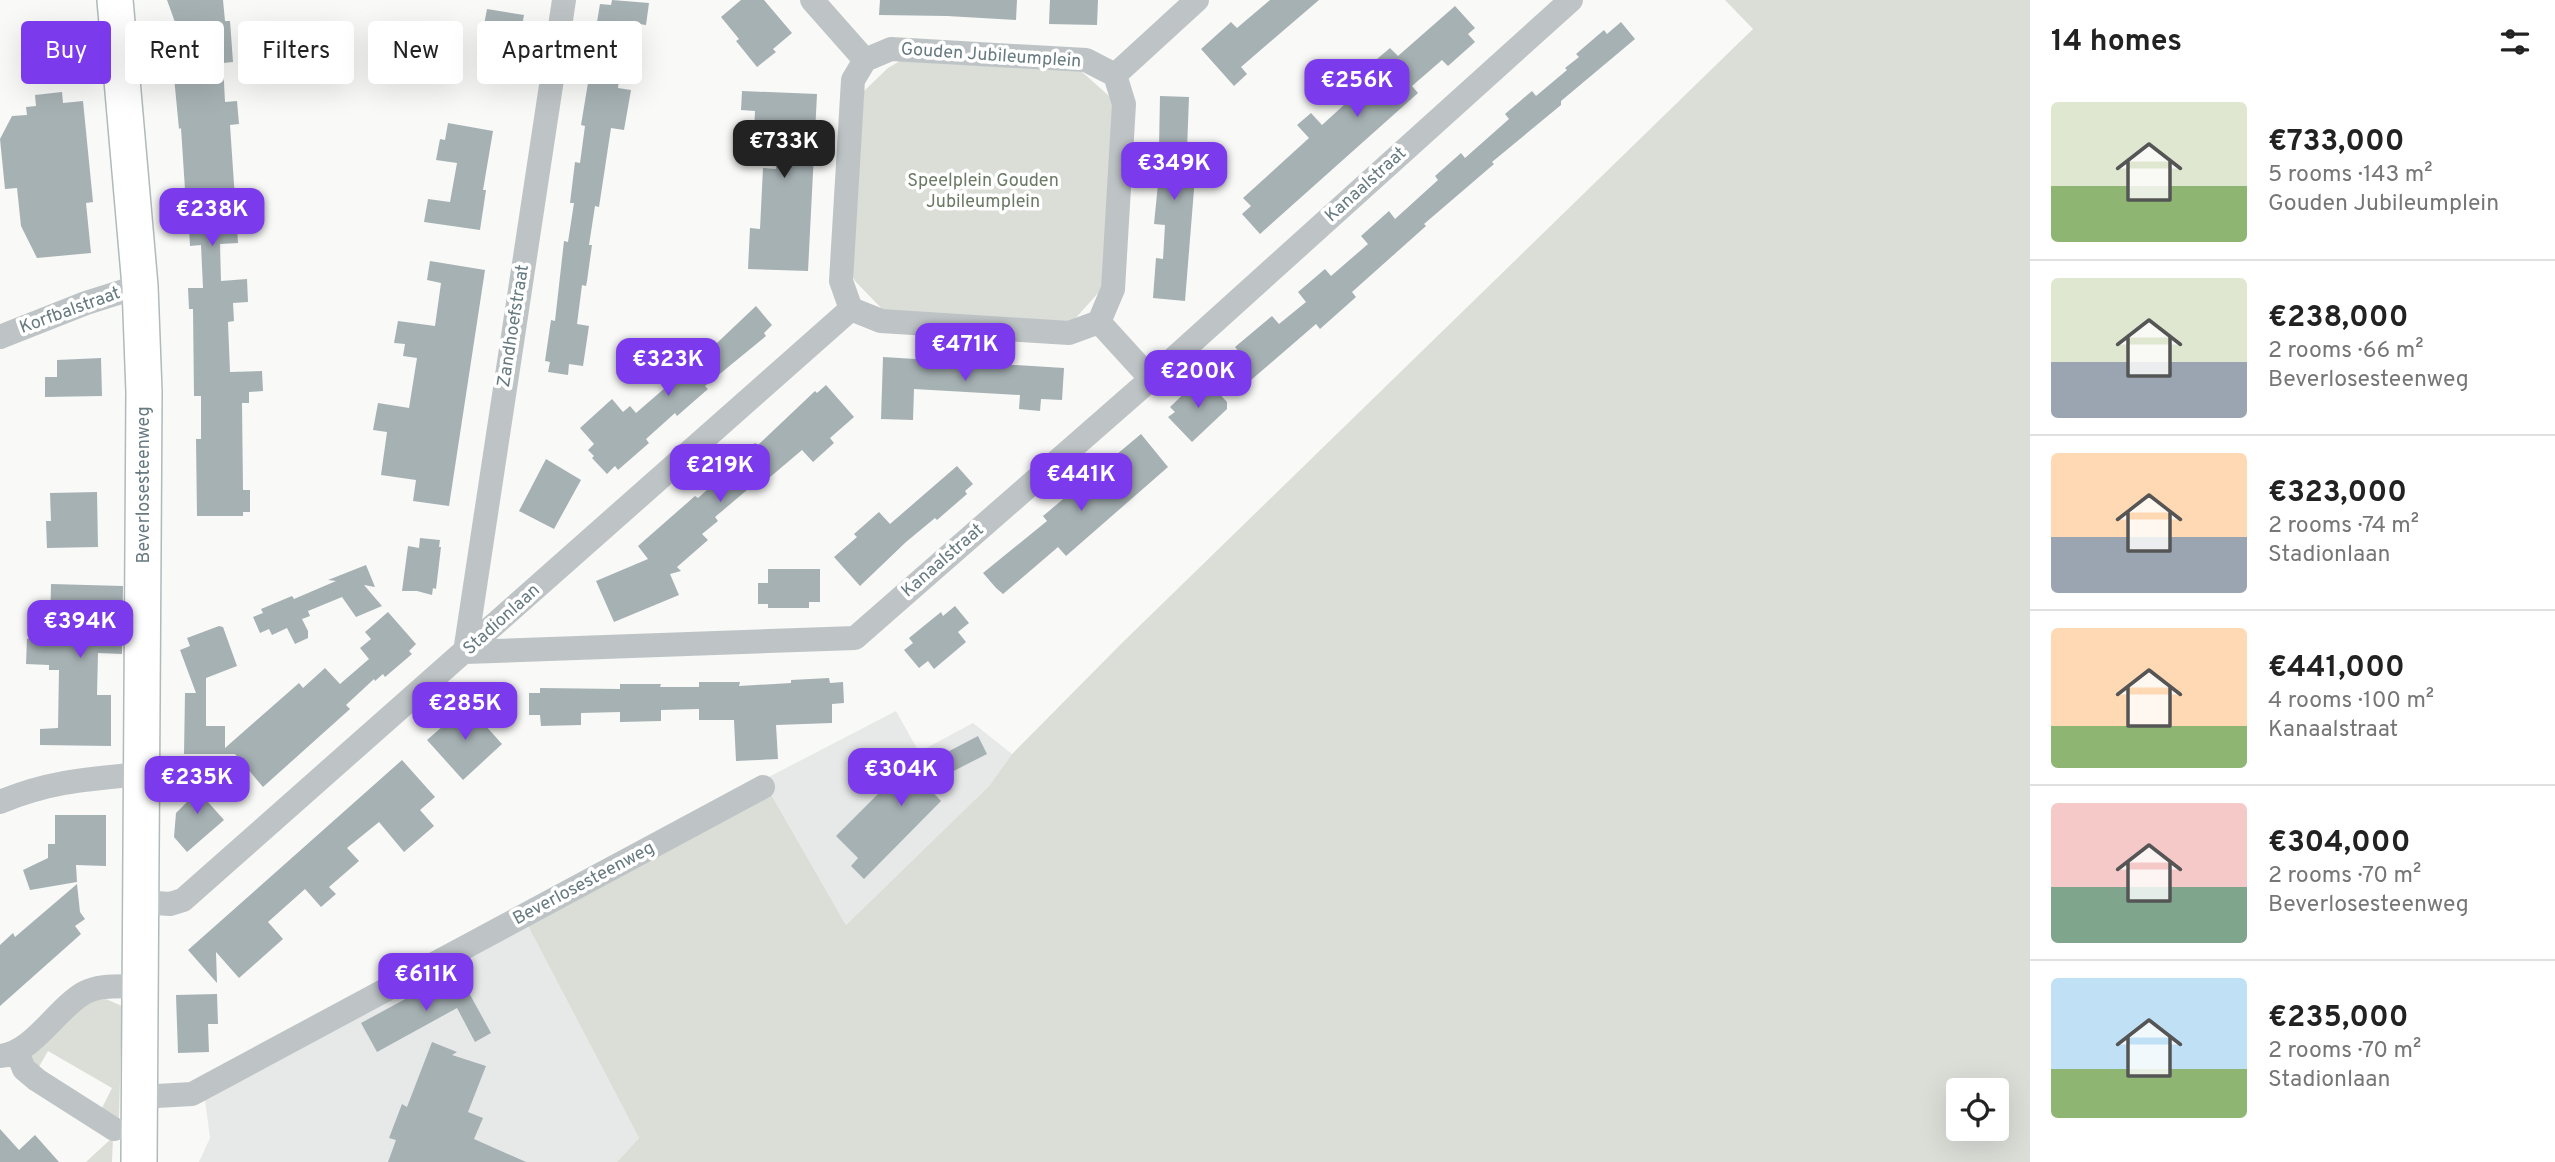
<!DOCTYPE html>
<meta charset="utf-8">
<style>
:root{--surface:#fff;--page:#f2f2f2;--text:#222;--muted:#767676;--line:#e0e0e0;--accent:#7c3aed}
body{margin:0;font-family:Overpass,sans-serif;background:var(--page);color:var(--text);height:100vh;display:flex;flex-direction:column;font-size:26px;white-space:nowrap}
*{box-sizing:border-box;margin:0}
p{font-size:23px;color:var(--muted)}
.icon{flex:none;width:38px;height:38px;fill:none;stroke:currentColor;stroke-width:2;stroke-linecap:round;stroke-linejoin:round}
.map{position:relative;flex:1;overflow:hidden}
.details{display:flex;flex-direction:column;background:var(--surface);width:525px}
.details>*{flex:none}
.hud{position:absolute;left:21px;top:21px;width:665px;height:63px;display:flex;gap:14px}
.fabs{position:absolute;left:1946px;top:1078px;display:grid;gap:14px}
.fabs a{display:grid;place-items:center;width:63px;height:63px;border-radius:7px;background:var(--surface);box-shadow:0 7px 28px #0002;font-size:35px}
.price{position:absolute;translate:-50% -60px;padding:0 16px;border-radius:14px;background:var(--accent);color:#fff;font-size:23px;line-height:46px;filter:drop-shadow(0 2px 4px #0008)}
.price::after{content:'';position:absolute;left:50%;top:42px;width:21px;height:16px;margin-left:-10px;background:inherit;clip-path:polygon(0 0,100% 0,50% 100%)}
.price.on{background:#222;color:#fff}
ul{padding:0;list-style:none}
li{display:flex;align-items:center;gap:21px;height:175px;padding:0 21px}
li+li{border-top:2px solid var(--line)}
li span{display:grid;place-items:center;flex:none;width:196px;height:140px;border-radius:7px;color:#555}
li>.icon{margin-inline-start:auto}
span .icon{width:84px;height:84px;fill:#fffc;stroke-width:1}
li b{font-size:30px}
h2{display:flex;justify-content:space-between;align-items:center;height:84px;padding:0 21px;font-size:30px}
.chip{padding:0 24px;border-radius:7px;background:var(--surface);box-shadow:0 7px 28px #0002;font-size:24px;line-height:63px}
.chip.on{background:var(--accent);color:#fff}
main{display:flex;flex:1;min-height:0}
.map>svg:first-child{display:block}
.built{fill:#e7e9e8}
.green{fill:#daded7;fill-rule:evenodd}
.building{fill:#a6b1b4}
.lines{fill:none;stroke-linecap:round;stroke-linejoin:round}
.secondary-casing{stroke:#b1b9bb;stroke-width:38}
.street{stroke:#bec4c6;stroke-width:24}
.secondary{stroke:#fff;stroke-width:35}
.labels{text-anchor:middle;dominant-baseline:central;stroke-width:7;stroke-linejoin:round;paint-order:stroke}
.street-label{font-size:18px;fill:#667a80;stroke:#fff}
.park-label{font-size:18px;fill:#6c7965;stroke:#fff}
</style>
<main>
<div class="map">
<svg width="2030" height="1162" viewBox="0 0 2030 1162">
<rect width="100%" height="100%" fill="#f9f9f7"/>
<path class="built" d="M 896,711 L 919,752 L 973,723 L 1012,754 L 989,786 L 846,925 L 763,780 Z
M 527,924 L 639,1138 L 617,1162 L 199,1162 L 210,1138 L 205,1100 Z"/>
<path class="green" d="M 1725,0 L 2030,0 L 2030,1162 L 617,1162 L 639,1138 L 527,924 L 768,789 L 846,925 L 989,786 L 1012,754 L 1123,642 L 1753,29 ZM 1958,1090 L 1997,1090 L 1997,1129 L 1958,1129 Z
M 900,61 L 1081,71 L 1109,96 L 1113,103 L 1104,281 L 1100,291 L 1072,322 L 884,311 L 855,281 L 852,275 L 864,91 L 888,68 Z
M 106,999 L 122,1006 L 119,1118 L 102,1108 L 112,1088 L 48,1051 L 37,1070 L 30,1055 L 83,1006 L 92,1001 Z
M 113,1137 L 112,1162 L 86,1162 Z"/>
<path class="building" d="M 167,0 L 223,0 L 225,21 L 230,21 L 233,62 L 223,63 L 225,102 L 237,101 L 239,124 L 230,125 L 238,243 L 220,244 L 221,281 L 247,279 L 248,302 L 233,303 L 234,321 L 228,322 L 230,372 L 262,371 L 263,391 L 249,392 L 249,403 L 242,403 L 243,490 L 250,490 L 250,512 L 243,512 L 243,516 L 197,516 L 196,439 L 201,439 L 201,396 L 194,396 L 193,309 L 189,309 L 188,288 L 203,288 L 201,245 L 190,246 L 189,227 L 185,227 L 184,205 L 186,205 L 181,128 L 179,129 L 169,25 L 176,25 Z
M 612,0 L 649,3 L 646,25 L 626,22 L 618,88 L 631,90 L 624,130 L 611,128 L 599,207 L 595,206 L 589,245 L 592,245 L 587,281 L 586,286 L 582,285 L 577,324 L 589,326 L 583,366 L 569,364 L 568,375 L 548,372 L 550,362 L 545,361 L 551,320 L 555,321 L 564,241 L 568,242 L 574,203 L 570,203 L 575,162 L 580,163 L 585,126 L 581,125 L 588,83 L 595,84 L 601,41 L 594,40 L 600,4 L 611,5 Z
M 741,0 L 764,0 L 792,33 L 773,49 L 776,52 L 757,67 L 736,41 L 739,39 L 721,17 Z
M 880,0 L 1017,0 L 1016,20 L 947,16 L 879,15 Z
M 1050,0 L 1098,0 L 1097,25 L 1049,24 Z
M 1270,0 L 1319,0 L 1241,67 L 1247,74 L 1234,86 L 1201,49 L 1231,22 L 1237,28 Z
M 1455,6 L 1475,28 L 1468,34 L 1475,42 L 1448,66 L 1442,60 L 1412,86 L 1418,93 L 1260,234 L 1242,214 L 1251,206 L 1243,198 L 1309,138 L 1297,125 L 1311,113 L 1322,125 L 1378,74 L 1370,65 L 1390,48 L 1398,56 Z
M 487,9 L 524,15 L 516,58 L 479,51 Z
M 1621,22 L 1635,39 L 1561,101 L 1561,105 L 1492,162 L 1494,164 L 1424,224 L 1426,226 L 1352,292 L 1356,297 L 1320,329 L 1316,324 L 1251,380 L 1238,364 L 1244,358 L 1235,347 L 1272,316 L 1279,324 L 1306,302 L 1298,292 L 1325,269 L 1331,276 L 1368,244 L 1361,236 L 1389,211 L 1395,219 L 1438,180 L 1435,176 L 1461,153 L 1465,158 L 1509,119 L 1505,114 L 1532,91 L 1536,96 L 1567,70 L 1565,68 L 1579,57 L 1576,54 L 1604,30 L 1607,34 Z
M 742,91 L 817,94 L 808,271 L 748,269 L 750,228 L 760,229 L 763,168 L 776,169 L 778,133 L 754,133 L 755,111 L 741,110 Z
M 62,92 L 63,103 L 83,101 L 93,202 L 86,203 L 91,253 L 37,258 L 21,226 L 17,188 L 5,189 L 0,139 L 12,116 L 27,115 L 26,107 L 36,106 L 35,95 Z
M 1160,96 L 1189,97 L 1186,176 L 1195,177 L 1185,301 L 1153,298 L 1156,258 L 1163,259 L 1165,225 L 1154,224 L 1158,184 L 1167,185 L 1170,149 L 1159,148 Z
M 448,123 L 493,131 L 483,190 L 486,190 L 480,230 L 424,222 L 428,199 L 450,202 L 457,163 L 436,160 L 440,139 L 445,140 Z
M 430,261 L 485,270 L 449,506 L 413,501 L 416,480 L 381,475 L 387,432 L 373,430 L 378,403 L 409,408 L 417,358 L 403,356 L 405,344 L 394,343 L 398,321 L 435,326 L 441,283 L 427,280 Z
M 756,306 L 772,325 L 764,333 L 766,336 L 705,386 L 708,389 L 677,416 L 675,413 L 646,439 L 649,443 L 618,470 L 615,466 L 607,474 L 592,458 L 594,456 L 588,450 L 594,444 L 580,428 L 612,399 L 623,412 L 630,406 L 636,413 L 718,342 Z
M 883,357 L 1064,368 L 1062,400 L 1041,399 L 1040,411 L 1019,409 L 1020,395 L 914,389 L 913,420 L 881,419 Z
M 101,358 L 102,396 L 45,397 L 45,377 L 57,377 L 57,360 Z
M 1198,380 L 1206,389 L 1210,384 L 1227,402 L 1227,409 L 1192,442 L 1168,417 L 1175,412 L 1170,407 Z
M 826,385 L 854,417 L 830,438 L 834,443 L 813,462 L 802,450 L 763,483 L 760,479 L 715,517 L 718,521 L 702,534 L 708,540 L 677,567 L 681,571 L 670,574 L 679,595 L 614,622 L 596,581 L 648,559 L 638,546 L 695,496 L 698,498 L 727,472 L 724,469 L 755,443 L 758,445 L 815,391 L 817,393 Z
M 1141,434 L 1168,467 L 1066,556 L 1058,547 L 1003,594 L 996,588 L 983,573 L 1047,521 L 1043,516 L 1074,490 L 1076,493 L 1113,463 L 1110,460 Z
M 546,459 L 581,480 L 554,529 L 519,511 Z
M 957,466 L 973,484 L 965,491 L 967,494 L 937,520 L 935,518 L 906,542 L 860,586 L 834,557 L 857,537 L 854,534 L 879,512 L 890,524 Z
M 97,492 L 98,547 L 47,548 L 46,521 L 51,521 L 50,493 Z
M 420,538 L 440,540 L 439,547 L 441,547 L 436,589 L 433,588 L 432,595 L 417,591 L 402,591 L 408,546 L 419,548 Z
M 366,565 L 375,587 L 364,585 L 382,606 L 356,617 L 342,597 L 308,611 L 310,616 L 302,619 L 308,631 L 308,638 L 295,644 L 287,628 L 272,635 L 269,629 L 260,633 L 253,617 L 263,613 L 261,609 L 292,596 L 294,599 L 336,581 L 328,580 Z
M 768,569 L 820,569 L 820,602 L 809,602 L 809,608 L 768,608 L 768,604 L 758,604 L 758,583 L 768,583 Z
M 51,584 L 123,586 L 122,654 L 98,653 L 97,695 L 111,695 L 111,746 L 40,745 L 40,729 L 58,728 L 59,670 L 49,670 L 49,665 L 26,664 L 27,639 L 50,630 Z
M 955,606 L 969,623 L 958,632 L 966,642 L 934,669 L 928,661 L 919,668 L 904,650 L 913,643 L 909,638 L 941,612 L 943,616 Z
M 388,612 L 416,644 L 409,651 L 412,654 L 385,677 L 383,674 L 375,681 L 374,679 L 346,705 L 350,709 L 263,787 L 235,754 L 184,754 L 185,693 L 196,693 L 180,650 L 190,646 L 187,638 L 219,626 L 223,627 L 237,666 L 206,678 L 206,726 L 225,726 L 225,748 L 299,683 L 303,688 L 325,668 L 340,684 L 369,659 L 360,648 L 371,639 L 365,632 Z
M 829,678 L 830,683 L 843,682 L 844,703 L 832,704 L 832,723 L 776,725 L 778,759 L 736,761 L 734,720 L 699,720 L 699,709 L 661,710 L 661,721 L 620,722 L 620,712 L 581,713 L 581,725 L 541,726 L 540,715 L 529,715 L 529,693 L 540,693 L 540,688 L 620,689 L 620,684 L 661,684 L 660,687 L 699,687 L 699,682 L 740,682 L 739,686 L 791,683 L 791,680 Z
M 467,705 L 502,744 L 463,780 L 427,740 Z
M 978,736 L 987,754 L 926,785 L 941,801 L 864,879 L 851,866 L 858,858 L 836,836 L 906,766 L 911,771 Z
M 402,760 L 435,797 L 420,810 L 434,826 L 404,852 L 379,822 L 347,848 L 359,861 L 329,887 L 336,894 L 321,907 L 305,889 L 268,922 L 283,939 L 239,978 L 216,952 L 217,983 L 188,950 Z
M 207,777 L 220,791 L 208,802 L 224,820 L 187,852 L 174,837 L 176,813 L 197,792 L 194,788 Z
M 55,815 L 106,815 L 106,866 L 76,865 L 77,882 L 30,890 L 23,870 L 48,858 L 48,844 L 55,844 Z
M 77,884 L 80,912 L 85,919 L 75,926 L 81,934 L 0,1006 L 0,945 L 13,933 L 15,937 Z
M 457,971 L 491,1033 L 475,1042 L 457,1008 L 377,1052 L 361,1023 Z
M 217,994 L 218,1024 L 208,1024 L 209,1052 L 178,1053 L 176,995 Z
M 432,1042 L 457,1052 L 452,1055 L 486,1066 L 468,1112 L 483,1118 L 474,1139 L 526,1162 L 388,1162 L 396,1140 L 389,1138 L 402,1104 L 407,1107 Z
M 0,1129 L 19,1150 L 35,1135 L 59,1162 L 0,1162 Z"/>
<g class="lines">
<g class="secondary-casing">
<path id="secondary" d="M 115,0 L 140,286 L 144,392 L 139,1162"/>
</g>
<path class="street" d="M 564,0 L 465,652 L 855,638 L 1151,379 L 1571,0
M 812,0 L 865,60
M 891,49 L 1086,60 L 1115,75 L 1124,104 L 1113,289 L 1099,322 L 1069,333 L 881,321 L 851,309 L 841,281 L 853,80 L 865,60 Z
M 1115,75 L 1197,0
M 1099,322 L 1151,379
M 0,337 L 86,303 L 140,286
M 0,802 C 50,781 89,779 142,774
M 141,902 L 170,904 L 183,900 L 851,309
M 17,1052 L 24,1069 L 37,1080 L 114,1129
M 0,1056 C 33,1053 56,1009 84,993 C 100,984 121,987 139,986
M 139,1097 L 192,1094 L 763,787"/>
<use href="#secondary" class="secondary"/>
</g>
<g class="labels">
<g class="street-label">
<text transform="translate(991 56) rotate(4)">Gouden Jubileumplein</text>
<text transform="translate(1366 185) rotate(-42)">Kanaalstraat</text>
<text transform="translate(70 311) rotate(-20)">Korfbalstraat</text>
<text transform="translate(514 326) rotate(-81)">Zandhoefstraat</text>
<text transform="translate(144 485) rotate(-90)">Beverlosesteenweg</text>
<text transform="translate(943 561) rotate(-41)">Kanaalstraat</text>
<text transform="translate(502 620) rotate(-42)">Stadionlaan</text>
<text transform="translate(584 884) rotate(-28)">Beverlosesteenweg</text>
</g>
<g class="park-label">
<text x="983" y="181">Speelplein Gouden<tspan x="983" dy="21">Jubileumplein</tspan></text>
</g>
</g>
</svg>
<div class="fabs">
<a><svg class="icon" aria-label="locate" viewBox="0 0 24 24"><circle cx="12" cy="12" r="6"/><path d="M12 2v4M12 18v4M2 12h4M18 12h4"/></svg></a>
</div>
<b class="price" style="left:1357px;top:119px">€256K</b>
<b class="price on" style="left:784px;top:180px">€733K</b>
<b class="price" style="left:1174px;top:202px">€349K</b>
<b class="price" style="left:212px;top:248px">€238K</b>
<b class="price" style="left:965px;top:383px">€471K</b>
<b class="price" style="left:668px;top:398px">€323K</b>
<b class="price" style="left:1198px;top:410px">€200K</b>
<b class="price" style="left:720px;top:504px">€219K</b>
<b class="price" style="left:1081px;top:513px">€441K</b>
<b class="price" style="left:80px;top:660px">€394K</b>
<b class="price" style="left:465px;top:742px">€285K</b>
<b class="price" style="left:901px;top:808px">€304K</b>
<b class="price" style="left:197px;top:816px">€235K</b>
<b class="price" style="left:426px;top:1013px">€611K</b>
<div class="hud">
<a class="chip on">Buy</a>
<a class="chip">Rent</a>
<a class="chip">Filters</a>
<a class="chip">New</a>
<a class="chip">Apartment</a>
</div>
</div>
<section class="details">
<h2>14 homes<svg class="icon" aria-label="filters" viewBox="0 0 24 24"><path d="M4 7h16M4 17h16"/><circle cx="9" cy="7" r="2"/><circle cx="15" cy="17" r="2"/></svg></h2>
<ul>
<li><span style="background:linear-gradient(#dfe7d0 60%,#8fb573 0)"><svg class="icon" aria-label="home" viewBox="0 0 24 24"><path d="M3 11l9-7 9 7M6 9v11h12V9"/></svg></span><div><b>€733,000</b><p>5 rooms · 143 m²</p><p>Gouden Jubileumplein</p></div></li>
<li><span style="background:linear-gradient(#dfe7d0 60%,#9aa5b1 0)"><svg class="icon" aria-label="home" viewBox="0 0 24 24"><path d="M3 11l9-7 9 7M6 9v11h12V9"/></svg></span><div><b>€238,000</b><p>2 rooms · 66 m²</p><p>Beverlosesteenweg</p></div></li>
<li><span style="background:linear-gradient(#ffd9b3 60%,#9aa5b1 0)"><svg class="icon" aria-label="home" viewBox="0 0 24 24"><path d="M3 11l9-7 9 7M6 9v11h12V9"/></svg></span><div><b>€323,000</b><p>2 rooms · 74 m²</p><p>Stadionlaan</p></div></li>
<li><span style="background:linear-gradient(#ffd9b3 70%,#8fb573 0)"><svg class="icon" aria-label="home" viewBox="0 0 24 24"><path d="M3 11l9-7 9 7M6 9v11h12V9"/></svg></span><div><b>€441,000</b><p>4 rooms · 100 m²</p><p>Kanaalstraat</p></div></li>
<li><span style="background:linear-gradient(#f6c9c9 60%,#7fa58c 0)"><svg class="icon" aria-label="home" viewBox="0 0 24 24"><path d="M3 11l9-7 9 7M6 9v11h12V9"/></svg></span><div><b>€304,000</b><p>2 rooms · 70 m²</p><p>Beverlosesteenweg</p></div></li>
<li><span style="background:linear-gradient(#bfe0f5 65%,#8fb573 0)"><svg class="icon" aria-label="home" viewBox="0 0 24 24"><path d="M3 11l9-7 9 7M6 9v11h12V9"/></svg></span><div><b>€235,000</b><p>2 rooms · 70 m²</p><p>Stadionlaan</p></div></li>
</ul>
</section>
</main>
